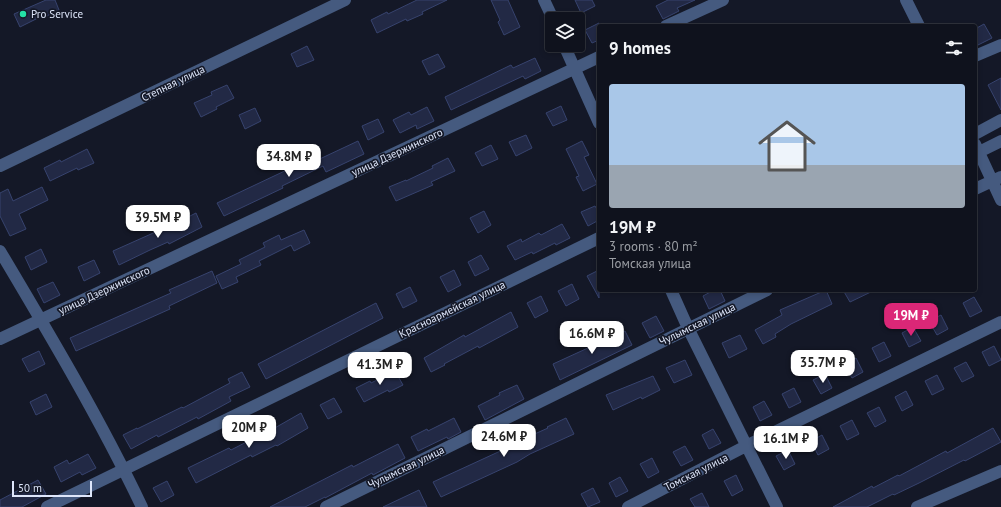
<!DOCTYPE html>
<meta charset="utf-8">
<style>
:root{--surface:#0f121d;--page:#181b26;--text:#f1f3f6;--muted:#9b9ea4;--line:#2f323b;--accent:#db2777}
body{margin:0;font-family:"PT Sans",sans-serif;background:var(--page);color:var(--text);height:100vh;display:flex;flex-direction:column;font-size:15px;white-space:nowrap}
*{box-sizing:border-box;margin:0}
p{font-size:13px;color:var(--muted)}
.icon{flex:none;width:22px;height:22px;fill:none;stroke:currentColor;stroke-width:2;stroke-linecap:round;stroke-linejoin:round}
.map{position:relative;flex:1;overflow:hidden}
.details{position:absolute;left:597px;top:24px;width:380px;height:268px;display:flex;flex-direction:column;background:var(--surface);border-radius:4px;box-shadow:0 2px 6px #0003,0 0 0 1px var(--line)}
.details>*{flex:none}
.tools{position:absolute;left:545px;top:12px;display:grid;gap:8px}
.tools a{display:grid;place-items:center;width:40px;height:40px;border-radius:4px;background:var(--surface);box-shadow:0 2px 6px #0003,0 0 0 1px var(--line);font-size:20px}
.scale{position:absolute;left:12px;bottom:10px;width:80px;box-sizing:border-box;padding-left:4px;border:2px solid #dee6fa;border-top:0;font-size:11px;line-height:14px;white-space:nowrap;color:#dee6fa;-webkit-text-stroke:3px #141827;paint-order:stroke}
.price{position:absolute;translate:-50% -34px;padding:0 9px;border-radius:8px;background:#fff;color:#222;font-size:13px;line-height:26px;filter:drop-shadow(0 1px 2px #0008)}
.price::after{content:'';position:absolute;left:50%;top:24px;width:12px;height:9px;margin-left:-6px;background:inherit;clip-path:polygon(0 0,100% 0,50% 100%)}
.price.current{background:var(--accent);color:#fff}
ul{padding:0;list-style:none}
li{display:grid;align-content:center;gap:8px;height:212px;padding:0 12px}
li+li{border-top:1px solid var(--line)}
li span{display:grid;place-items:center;height:124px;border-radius:4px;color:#555}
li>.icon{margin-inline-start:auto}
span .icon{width:72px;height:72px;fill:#fffc;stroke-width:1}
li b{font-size:17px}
h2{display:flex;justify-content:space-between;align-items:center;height:48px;padding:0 12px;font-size:17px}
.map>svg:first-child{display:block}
.building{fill:#222945;stroke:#37436e}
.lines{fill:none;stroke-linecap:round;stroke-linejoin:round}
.minor{stroke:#455a7f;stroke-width:12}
.poi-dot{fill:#24e1a7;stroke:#141827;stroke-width:1.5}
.labels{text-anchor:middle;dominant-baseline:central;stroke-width:3.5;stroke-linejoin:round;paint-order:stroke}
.poi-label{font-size:11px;fill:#dee6fa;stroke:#141827;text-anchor:start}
.street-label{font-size:11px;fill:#dee6fa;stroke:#141827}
</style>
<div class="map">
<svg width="1001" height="507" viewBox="0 0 1001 507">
<rect width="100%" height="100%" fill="#141827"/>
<path class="building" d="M 46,0 L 55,0 L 59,10 L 45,17 L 44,15 L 20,27 L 14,14 Z
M 417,0 L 447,0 L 422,12 L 423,14 L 407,21 L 406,19 L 377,33 L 371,20 L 387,12 L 388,14 Z
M 491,0 L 508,0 L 520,27 L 504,35 L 498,22 L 500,20 Z
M 575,0 L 592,0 L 595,6 L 581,13 Z
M 668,0 L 695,0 L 677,8 L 679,11 L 663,19 L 656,6 Z
M 599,23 L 599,40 L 592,43 L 585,30 Z
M 984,24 L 992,38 L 978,45 L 975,39 L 975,29 Z
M 307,46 L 314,60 L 297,67 L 291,54 Z
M 438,54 L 445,67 L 429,75 L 422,61 Z
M 535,58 L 541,71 L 525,79 L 523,76 L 451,110 L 445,97 L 511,65 L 513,68 Z
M 1001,78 L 1001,110 L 988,85 Z
M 227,85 L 234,98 L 216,107 L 217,109 L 201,117 L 194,103 L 212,95 L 211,92 Z
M 561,106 L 567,120 L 553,126 L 546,113 Z
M 427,107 L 434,121 L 417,129 L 416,125 L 400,133 L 393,120 L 409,112 L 411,115 Z
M 255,108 L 261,121 L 245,129 L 239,115 Z
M 378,119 L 384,132 L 368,140 L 362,126 Z
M 526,135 L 532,148 L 516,156 L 509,142 Z
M 358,141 L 364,154 L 326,172 L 323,166 L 282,186 L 283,188 L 224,216 L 217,203 L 291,168 L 290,166 L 306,158 L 309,164 Z
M 582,141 L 589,155 L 584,157 L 597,184 L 583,191 L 576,177 L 579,176 L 566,149 Z
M 491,145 L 498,159 L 482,166 L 475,153 Z
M 87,149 L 94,163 L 78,170 L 77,168 L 50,181 L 44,168 L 60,160 L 61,162 Z
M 448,158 L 455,171 L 431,182 L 433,185 L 396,201 L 389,187 L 406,180 L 406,181 L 433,168 L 432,166 Z
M 42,187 L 48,200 L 19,214 L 26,229 L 10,236 L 0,216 L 0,193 L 8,189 L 13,201 Z
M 595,206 L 599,213 L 599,220 L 588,226 L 581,212 Z
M 484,211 L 491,225 L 478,233 L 470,218 Z
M 196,213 L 202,227 L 169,244 L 168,242 L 150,250 L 119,265 L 113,251 L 160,230 L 160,231 Z
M 562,224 L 570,238 L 556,245 L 555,243 L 533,254 L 532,252 L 515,260 L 507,246 L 521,239 L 522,242 L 539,233 L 541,235 Z
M 304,230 L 310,243 L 294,251 L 291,245 L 259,261 L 261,265 L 236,277 L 238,282 L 222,289 L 216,276 L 241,264 L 239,260 L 265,247 L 263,243 L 279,235 L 281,240 Z
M 41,249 L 47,262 L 31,270 L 25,257 Z
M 481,255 L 489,269 L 475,276 L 468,262 Z
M 94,260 L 100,273 L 84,281 L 78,267 Z
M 454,270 L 461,285 L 448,292 L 440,277 Z
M 599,270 L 599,298 L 587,276 Z
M 212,271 L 217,283 L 169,306 L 170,309 L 76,351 L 70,338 L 171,293 L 169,290 Z
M 53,282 L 60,295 L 44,303 L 37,289 Z
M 572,284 L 579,299 L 566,306 L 558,291 Z
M 410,287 L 417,301 L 403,308 L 396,294 Z
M 714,290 L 720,290 L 725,301 L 709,309 L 703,296 Z
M 826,290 L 832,304 L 791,324 L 775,334 L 776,337 L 763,344 L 755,330 L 782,315 L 780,310 Z
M 843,290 L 875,290 L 850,302 Z
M 541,296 L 548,311 L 535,318 L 527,303 Z
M 974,297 L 982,311 L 970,317 L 963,303 Z
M 376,303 L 383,318 L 266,379 L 258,364 Z
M 511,312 L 518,327 L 479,348 L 478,346 L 444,364 L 445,365 L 431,372 L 424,358 L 464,335 L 465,337 Z
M 941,315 L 948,329 L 937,335 L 929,321 Z
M 656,316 L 664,331 L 650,338 L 642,323 Z
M 913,327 L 921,341 L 909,347 L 902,333 Z
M 625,331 L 632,345 L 560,380 L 553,364 Z
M 740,335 L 747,349 L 729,358 L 722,343 Z
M 884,342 L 891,356 L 879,362 L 872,348 Z
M 994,346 L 1001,360 L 989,366 L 982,352 Z
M 39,351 L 45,364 L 29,372 L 22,359 Z
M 856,358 L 863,372 L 852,378 L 844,364 Z
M 685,360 L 692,375 L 674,383 L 666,368 Z
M 966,362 L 974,376 L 962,382 L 954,368 Z
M 395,371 L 403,385 L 389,392 L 388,390 L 364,402 L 356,388 L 370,381 L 371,383 Z
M 242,372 L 250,387 L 229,397 L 231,401 L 198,419 L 197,417 L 158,437 L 157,435 L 131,449 L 123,435 L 137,428 L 137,429 L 182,407 L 183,408 L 230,383 L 228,379 Z
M 825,374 L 832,388 L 821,394 L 813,380 Z
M 937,375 L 944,389 L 932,395 L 925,381 Z
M 653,376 L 660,390 L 642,399 L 641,397 L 613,410 L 606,395 Z
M 517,385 L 524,399 L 485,420 L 478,406 L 500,395 L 499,393 Z
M 794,388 L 801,402 L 789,408 L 782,394 Z
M 906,391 L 913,405 L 902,411 L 895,397 Z
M 46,394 L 52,407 L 36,415 L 30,402 Z
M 334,398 L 342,412 L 328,419 L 320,405 Z
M 764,401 L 772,415 L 760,421 L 753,407 Z
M 879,407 L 886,421 L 875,427 L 867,413 Z
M 301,413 L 308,428 L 277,446 L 276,445 L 252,457 L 251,455 L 196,483 L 188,468 L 229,448 L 231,450 L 258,436 L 259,437 Z
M 454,418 L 461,432 L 448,439 L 447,437 L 418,451 L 411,437 L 427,429 L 428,431 Z
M 566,418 L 574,434 L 530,454 L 517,462 L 441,497 L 433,482 L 520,442 L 519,441 L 548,428 L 547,427 Z
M 852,420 L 859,434 L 847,440 L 840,426 Z
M 993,428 L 1001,442 L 965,461 L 964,460 L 919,483 L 894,495 L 893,494 L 867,507 L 833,507 L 872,486 L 873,488 L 898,475 L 899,476 L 946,451 L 947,453 Z
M 713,429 L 721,443 L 709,449 L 702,435 Z
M 822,435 L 829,449 L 818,455 L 811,441 Z
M 398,444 L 405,458 L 373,475 L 372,473 L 325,498 L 325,497 L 305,507 L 270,507 L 352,465 L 353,467 Z
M 685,446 L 693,460 L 681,466 L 673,452 Z
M 788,450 L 795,464 L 784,470 L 776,456 Z
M 88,454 L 96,468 L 82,475 L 80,472 L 61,482 L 54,467 L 67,460 L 69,464 Z
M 652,458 L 659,472 L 648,478 L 640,464 Z
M 736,475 L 743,490 L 732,496 L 724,481 Z
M 620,477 L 628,491 L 616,497 L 609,483 Z
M 38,480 L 46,494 L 22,507 L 0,507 L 0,500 Z
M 167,481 L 174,495 L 161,502 L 153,488 Z
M 593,488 L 600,502 L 588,507 L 581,494 Z
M 419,490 L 427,507 L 383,507 Z
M 702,493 L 709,507 L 695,507 L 690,499 Z"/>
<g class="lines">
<path class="minor" d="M 544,0 L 553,19
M 906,0 L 919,26
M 666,26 L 723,0
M 564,45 L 599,123
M 975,56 L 1001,45
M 975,134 L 1001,120
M 975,144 L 1001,200
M 979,152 L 1001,141
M 0,166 L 345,0
M 975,189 L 1001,177
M 0,251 C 50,335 100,419 142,507
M 671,290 L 688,328 L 777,507
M 0,339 L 599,57
M 47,507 L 599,238
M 326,507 L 767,290
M 628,507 L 746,446 L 1001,322
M 917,507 L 1001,471"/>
</g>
<circle class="poi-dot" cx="23" cy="14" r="4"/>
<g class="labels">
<g class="poi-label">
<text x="31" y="14">Pro Service</text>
</g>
<g class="street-label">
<text transform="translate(173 83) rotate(-26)">Степная улица</text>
<text transform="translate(397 152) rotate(-25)">улица Дзержинского</text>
<text transform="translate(104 290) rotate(-25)">улица Дзержинского</text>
<text transform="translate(452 309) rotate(-26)">Красноармейская улица</text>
<text transform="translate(697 324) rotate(-26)">Чулымская улица</text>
<text transform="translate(406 467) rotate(-26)">Чулымская улица</text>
<text transform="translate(696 472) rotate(-27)">Томская улица</text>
</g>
</g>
</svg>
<div class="tools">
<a><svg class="icon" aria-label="layers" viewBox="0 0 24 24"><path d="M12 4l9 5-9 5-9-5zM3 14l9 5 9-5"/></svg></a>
</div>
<div class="scale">50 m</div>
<b class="price" style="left:289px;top:178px">34.8M ₽</b>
<b class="price" style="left:158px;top:239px">39.5M ₽</b>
<b class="price current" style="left:911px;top:337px">19M ₽</b>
<b class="price" style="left:592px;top:355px">16.6M ₽</b>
<b class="price" style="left:823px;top:384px">35.7M ₽</b>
<b class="price" style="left:380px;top:386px">41.3M ₽</b>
<b class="price" style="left:249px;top:449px">20M ₽</b>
<b class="price" style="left:504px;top:458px">24.6M ₽</b>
<b class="price" style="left:786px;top:460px">16.1M ₽</b>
<section class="details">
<h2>9 homes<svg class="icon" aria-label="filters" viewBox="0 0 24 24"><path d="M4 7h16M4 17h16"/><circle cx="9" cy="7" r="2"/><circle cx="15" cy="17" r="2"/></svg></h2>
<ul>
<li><span style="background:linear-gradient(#a9c7e8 65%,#9aa5b1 0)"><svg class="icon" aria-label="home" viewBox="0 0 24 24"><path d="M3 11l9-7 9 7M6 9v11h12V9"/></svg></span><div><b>19M ₽</b><p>3 rooms · 80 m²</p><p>Томская улица</p></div></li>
</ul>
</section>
</div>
